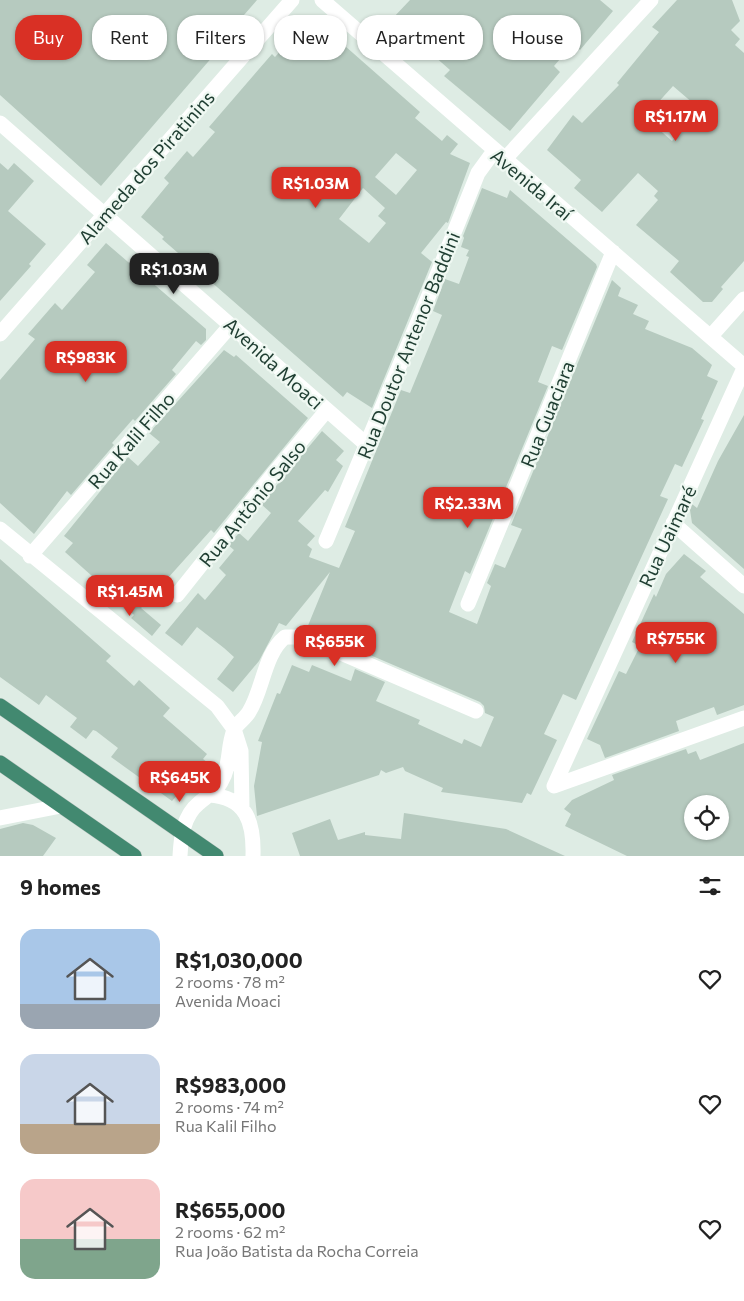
<!DOCTYPE html>
<meta charset="utf-8">
<style>
:root{--surface:#fff;--page:#f2f2f2;--text:#222;--muted:#767676;--accent:#d93025}
body{margin:0;font-family:Commissioner,sans-serif;background:var(--page);color:var(--text);height:100vh;display:flex;flex-direction:column;font-size:19px;white-space:nowrap}
*{box-sizing:border-box;margin:0}
p{font-size:16px;color:var(--muted)}
.icon{flex:none;width:28px;height:28px;fill:none;stroke:currentColor;stroke-width:2;stroke-linecap:round;stroke-linejoin:round}
.map{position:relative;height:856px;overflow:hidden}
.details{display:flex;flex-direction:column;background:var(--surface);flex:1}
.details>*{flex:none}
.top-card{position:absolute;left:15px;top:15px;width:715px;height:45px;display:flex;gap:10px}
.fabs{position:absolute;left:684px;top:795px;display:grid;gap:10px}
.fabs a{display:grid;place-items:center;width:45px;height:45px;border-radius:50%;background:var(--surface);box-shadow:0 1px 4px #0004;font-size:25px}
.price{position:absolute;translate:-50% -42px;padding:0 11px;border-radius:10px;background:var(--accent);color:#fff;font-size:16px;line-height:32px;filter:drop-shadow(0 1px 2px #0008)}
.price::after{content:'';position:absolute;left:50%;top:30px;width:15px;height:11px;margin-left:-8px;background:inherit;clip-path:polygon(0 0,100% 0,50% 100%)}
.price.on{background:#222;color:#fff}
ul{padding:0;list-style:none}
li{display:flex;align-items:center;gap:15px;height:125px;padding:0 20px}
li span{display:grid;place-items:center;flex:none;width:140px;height:100px;border-radius:15px;color:#555}
li>.icon{margin-inline-start:auto}
span .icon{width:60px;height:60px;fill:#fffc;stroke-width:1}
li b{font-size:21px}
h2{display:flex;justify-content:space-between;align-items:center;height:60px;padding:0 20px;font-size:21px}
.pill{padding:0 18px;border-radius:20px;background:var(--surface);box-shadow:0 1px 4px #0004;font-size:18px;line-height:45px}
.pill.on{background:var(--accent);color:#fff}
.map>svg:first-child{display:block}
.building{fill:#b6cabf;fill-rule:evenodd}
.lines{fill:none;stroke-linecap:round;stroke-linejoin:round}
.trunk-casing{stroke:#c0c9c5;stroke-width:16}
.minor{stroke:#fff;stroke-width:15}
.trunk{stroke:#428970;stroke-width:15}
.labels{text-anchor:middle;dominant-baseline:central;stroke-width:4.5;stroke-linejoin:round;paint-order:stroke}
.street-label{font-size:19px;fill:#1e3d31;stroke:#eff8f2}
</style>
<div class="map">
<svg width="744" height="856" viewBox="0 0 744 856">
<rect width="100%" height="100%" fill="#deece4"/>
<path class="building" d="M 0,0 L 257,0 L 244,15 L 245,19 L 101,186 L 0,95 Z
M 410,0 L 600,0 L 613,11 L 580,50 L 573,44 L 554,66 L 560,72 L 510,131 L 444,76 L 450,70 L 392,19 Z
M 677,0 L 732,0 L 740,21 L 731,30 L 740,39 L 735,45 L 744,53 L 744,261 L 721,287 L 723,289 L 712,302 L 703,302 L 670,272 L 679,261 L 636,225 L 658,200 L 654,196 L 658,191 L 638,173 L 602,212 L 574,188 L 581,180 L 547,150 L 573,115 L 582,123 L 619,85 L 617,83 L 659,32 L 652,27 ZM 673,86 L 701,110 L 672,141 L 645,117 Z
M 304,25 L 320,40 L 328,31 L 420,112 L 415,118 L 442,141 L 447,135 L 458,144 L 450,154 L 470,163 L 448,223 L 446,222 L 421,253 L 432,262 L 372,408 L 347,392 L 343,397 L 162,239 L 164,237 L 141,217 L 169,183 L 164,178 L 187,151 L 193,157 L 215,132 L 209,127 L 272,54 L 275,57 ZM 396,153 L 417,170 L 396,195 L 375,177 ZM 363,188 L 385,208 L 378,216 L 386,223 L 369,243 L 339,219 Z
M 0,163 L 8,170 L 14,163 L 34,181 L 8,211 L 46,244 L 29,264 L 31,266 L 0,301 Z
M 482,188 L 507,198 L 510,190 L 596,264 L 597,267 L 562,350 L 552,346 L 538,382 L 548,386 L 470,574 L 465,571 L 449,612 L 477,624 L 491,586 L 487,583 L 495,564 L 505,568 L 522,529 L 511,525 L 612,280 L 621,288 L 618,296 L 638,305 L 633,314 L 649,321 L 645,329 L 692,348 L 712,365 L 707,376 L 718,381 L 701,419 L 704,420 L 682,467 L 675,464 L 660,496 L 668,499 L 576,700 L 563,694 L 544,734 L 557,740 L 531,795 L 527,793 L 522,803 L 441,792 L 443,788 L 405,771 L 403,767 L 386,773 L 381,770 L 379,775 L 257,816 L 254,786 L 262,742 L 258,741 L 277,693 L 280,694 L 292,665 L 309,672 L 312,665 L 351,681 L 355,669 L 385,682 L 376,701 L 420,720 L 418,724 L 462,744 L 464,739 L 481,747 L 494,717 L 485,713 L 484,706 L 480,702 L 363,652 L 364,649 L 324,632 L 323,635 L 307,628 L 330,572 L 286,626 L 279,623 L 259,661 L 233,692 L 217,679 L 234,657 L 224,648 L 197,627 L 182,646 L 165,633 L 198,593 L 205,600 L 226,575 L 219,568 L 234,550 L 228,545 L 239,533 L 248,541 L 271,513 L 261,504 L 322,431 L 344,451 L 336,460 L 343,466 L 328,492 L 325,490 L 298,521 L 315,536 L 307,545 L 312,549 L 309,557 L 339,568 L 355,531 L 345,527 L 401,390 L 410,393 L 442,315 L 433,311 L 445,279 L 459,284 L 469,257 L 466,256 L 469,250 L 461,247 L 464,238 L 463,236 Z
M 106,243 L 206,329 L 206,340 L 201,345 L 196,341 L 172,370 L 176,374 L 135,421 L 133,419 L 112,443 L 114,445 L 71,495 L 67,491 L 34,534 L 0,503 L 0,380 L 35,339 L 28,334 L 55,303 L 62,310 L 95,272 L 87,265 Z
M 224,350 L 234,357 L 236,355 L 308,418 L 214,533 L 211,530 L 141,608 L 161,625 L 152,636 L 131,618 L 134,615 L 109,591 L 105,595 L 88,580 L 92,576 L 65,552 L 73,543 L 64,536 L 128,457 L 138,466 L 160,442 L 149,433 Z
M 744,415 L 744,569 L 692,523 L 690,510 L 692,504 L 697,508 L 718,461 Z
M 684,554 L 706,571 L 700,577 L 744,614 L 744,705 L 717,715 L 714,707 L 676,721 L 679,731 L 605,758 L 600,745 L 587,739 L 619,671 L 626,674 L 640,646 L 632,642 L 654,594 L 656,597 L 666,574 Z
M 0,559 L 111,656 L 106,661 L 134,686 L 139,680 L 170,708 L 163,716 L 207,754 L 203,759 L 207,762 L 172,801 L 111,757 L 118,748 L 96,731 L 93,730 L 86,739 L 70,727 L 77,718 L 46,695 L 39,705 L 0,677 Z
M 744,743 L 744,856 L 627,856 L 565,826 L 571,814 L 564,809 L 572,800 L 614,780 L 612,775 L 686,749 L 688,754 L 696,751 L 700,760 ZM 692,804 L 720,804 L 720,831 L 692,831 Z
M 404,813 L 506,829 L 565,856 L 300,856 L 292,833 L 330,819 L 338,840 L 365,832 L 365,835 L 401,839 Z
M 23,823 L 33,825 L 56,838 L 43,856 L 0,856 L 0,829 Z"/>
<g class="lines">
<g class="trunk-casing">
<path id="trunk" d="M 0,706 L 216,856
M 0,763 L 134,856"/>
</g>
<path class="minor" d="M 322,0 L 744,366
M 0,123 L 367,445
M 504,160 L 651,0
M 0,334 L 292,0
M 711,336 L 744,299
M 744,368 L 554,786 L 744,718
M 673,523 L 744,586
M 0,529 L 217,706 L 234,729 L 241,751 L 242,808
M 326,541 L 427,300 L 478,173 L 494,151
M 30,556 L 231,325
M 177,595 L 275,472 L 327,410
M 468,604 L 613,252
M 209,795 C 247,797 254,823 253,856
M 0,818 L 61,806
M 180,856 C 181,837 183,816 199,803 C 206,797 216,791 221,782 C 231,766 227,747 234,730 C 237,723 245,719 249,712 C 263,690 264,654 285,637 L 304,637 L 476,711"/>
<use href="#trunk" class="trunk"/>
</g>
<g class="labels">
<g class="street-label">
<text transform="translate(146 167) rotate(-49)">Alameda dos Piratinins</text>
<text transform="translate(532 184) rotate(40)">Avenida Iraí</text>
<text transform="translate(408 345) rotate(-68)">Rua Doutor Antenor Baddini</text>
<text transform="translate(274 363) rotate(42)">Avenida Moaci</text>
<text transform="translate(547 414) rotate(-68)">Rua Guaciara</text>
<text transform="translate(131 440) rotate(-49)">Rua Kalil Filho</text>
<text transform="translate(252 503) rotate(-51)">Rua Antônio Salso</text>
<text transform="translate(667 536) rotate(-65)">Rua Uaimaré</text>
</g>
</g>
</svg>
<div class="fabs">
<a><svg class="icon" aria-label="locate" viewBox="0 0 24 24"><circle cx="12" cy="12" r="6"/><path d="M12 2v4M12 18v4M2 12h4M18 12h4"/></svg></a>
</div>
<b class="price" style="left:676px;top:142px">R$1.17M</b>
<b class="price" style="left:316px;top:209px">R$1.03M</b>
<b class="price on" style="left:174px;top:295px">R$1.03M</b>
<b class="price" style="left:86px;top:383px">R$983K</b>
<b class="price" style="left:468px;top:529px">R$2.33M</b>
<b class="price" style="left:130px;top:617px">R$1.45M</b>
<b class="price" style="left:676px;top:664px">R$755K</b>
<b class="price" style="left:335px;top:667px">R$655K</b>
<b class="price" style="left:180px;top:803px">R$645K</b>
<div class="top-card">
<a class="pill on">Buy</a>
<a class="pill">Rent</a>
<a class="pill">Filters</a>
<a class="pill">New</a>
<a class="pill">Apartment</a>
<a class="pill">House</a>
</div>
</div>
<section class="details">
<h2>9 homes<svg class="icon" aria-label="filters" viewBox="0 0 24 24"><path d="M4 7h16M4 17h16"/><circle cx="9" cy="7" r="2"/><circle cx="15" cy="17" r="2"/></svg></h2>
<ul>
<li><span style="background:linear-gradient(#a9c7e8 75%,#9aa5b1 0)"><svg class="icon" aria-label="home" viewBox="0 0 24 24"><path d="M3 11l9-7 9 7M6 9v11h12V9"/></svg></span><div><b>R$1,030,000</b><p>2 rooms · 78 m²</p><p>Avenida Moaci</p></div><svg class="icon" aria-label="heart" viewBox="0 0 24 24"><path d="M12 20l-8-8c-3-5 5-10 8-4 3-6 11-1 8 4z"/></svg></li>
<li><span style="background:linear-gradient(#c9d6e8 70%,#b9a48a 0)"><svg class="icon" aria-label="home" viewBox="0 0 24 24"><path d="M3 11l9-7 9 7M6 9v11h12V9"/></svg></span><div><b>R$983,000</b><p>2 rooms · 74 m²</p><p>Rua Kalil Filho</p></div><svg class="icon" aria-label="heart" viewBox="0 0 24 24"><path d="M12 20l-8-8c-3-5 5-10 8-4 3-6 11-1 8 4z"/></svg></li>
<li><span style="background:linear-gradient(#f6c9c9 60%,#7fa58c 0)"><svg class="icon" aria-label="home" viewBox="0 0 24 24"><path d="M3 11l9-7 9 7M6 9v11h12V9"/></svg></span><div><b>R$655,000</b><p>2 rooms · 62 m²</p><p>Rua João Batista da Rocha Correia</p></div><svg class="icon" aria-label="heart" viewBox="0 0 24 24"><path d="M12 20l-8-8c-3-5 5-10 8-4 3-6 11-1 8 4z"/></svg></li>
</ul>
</section>
